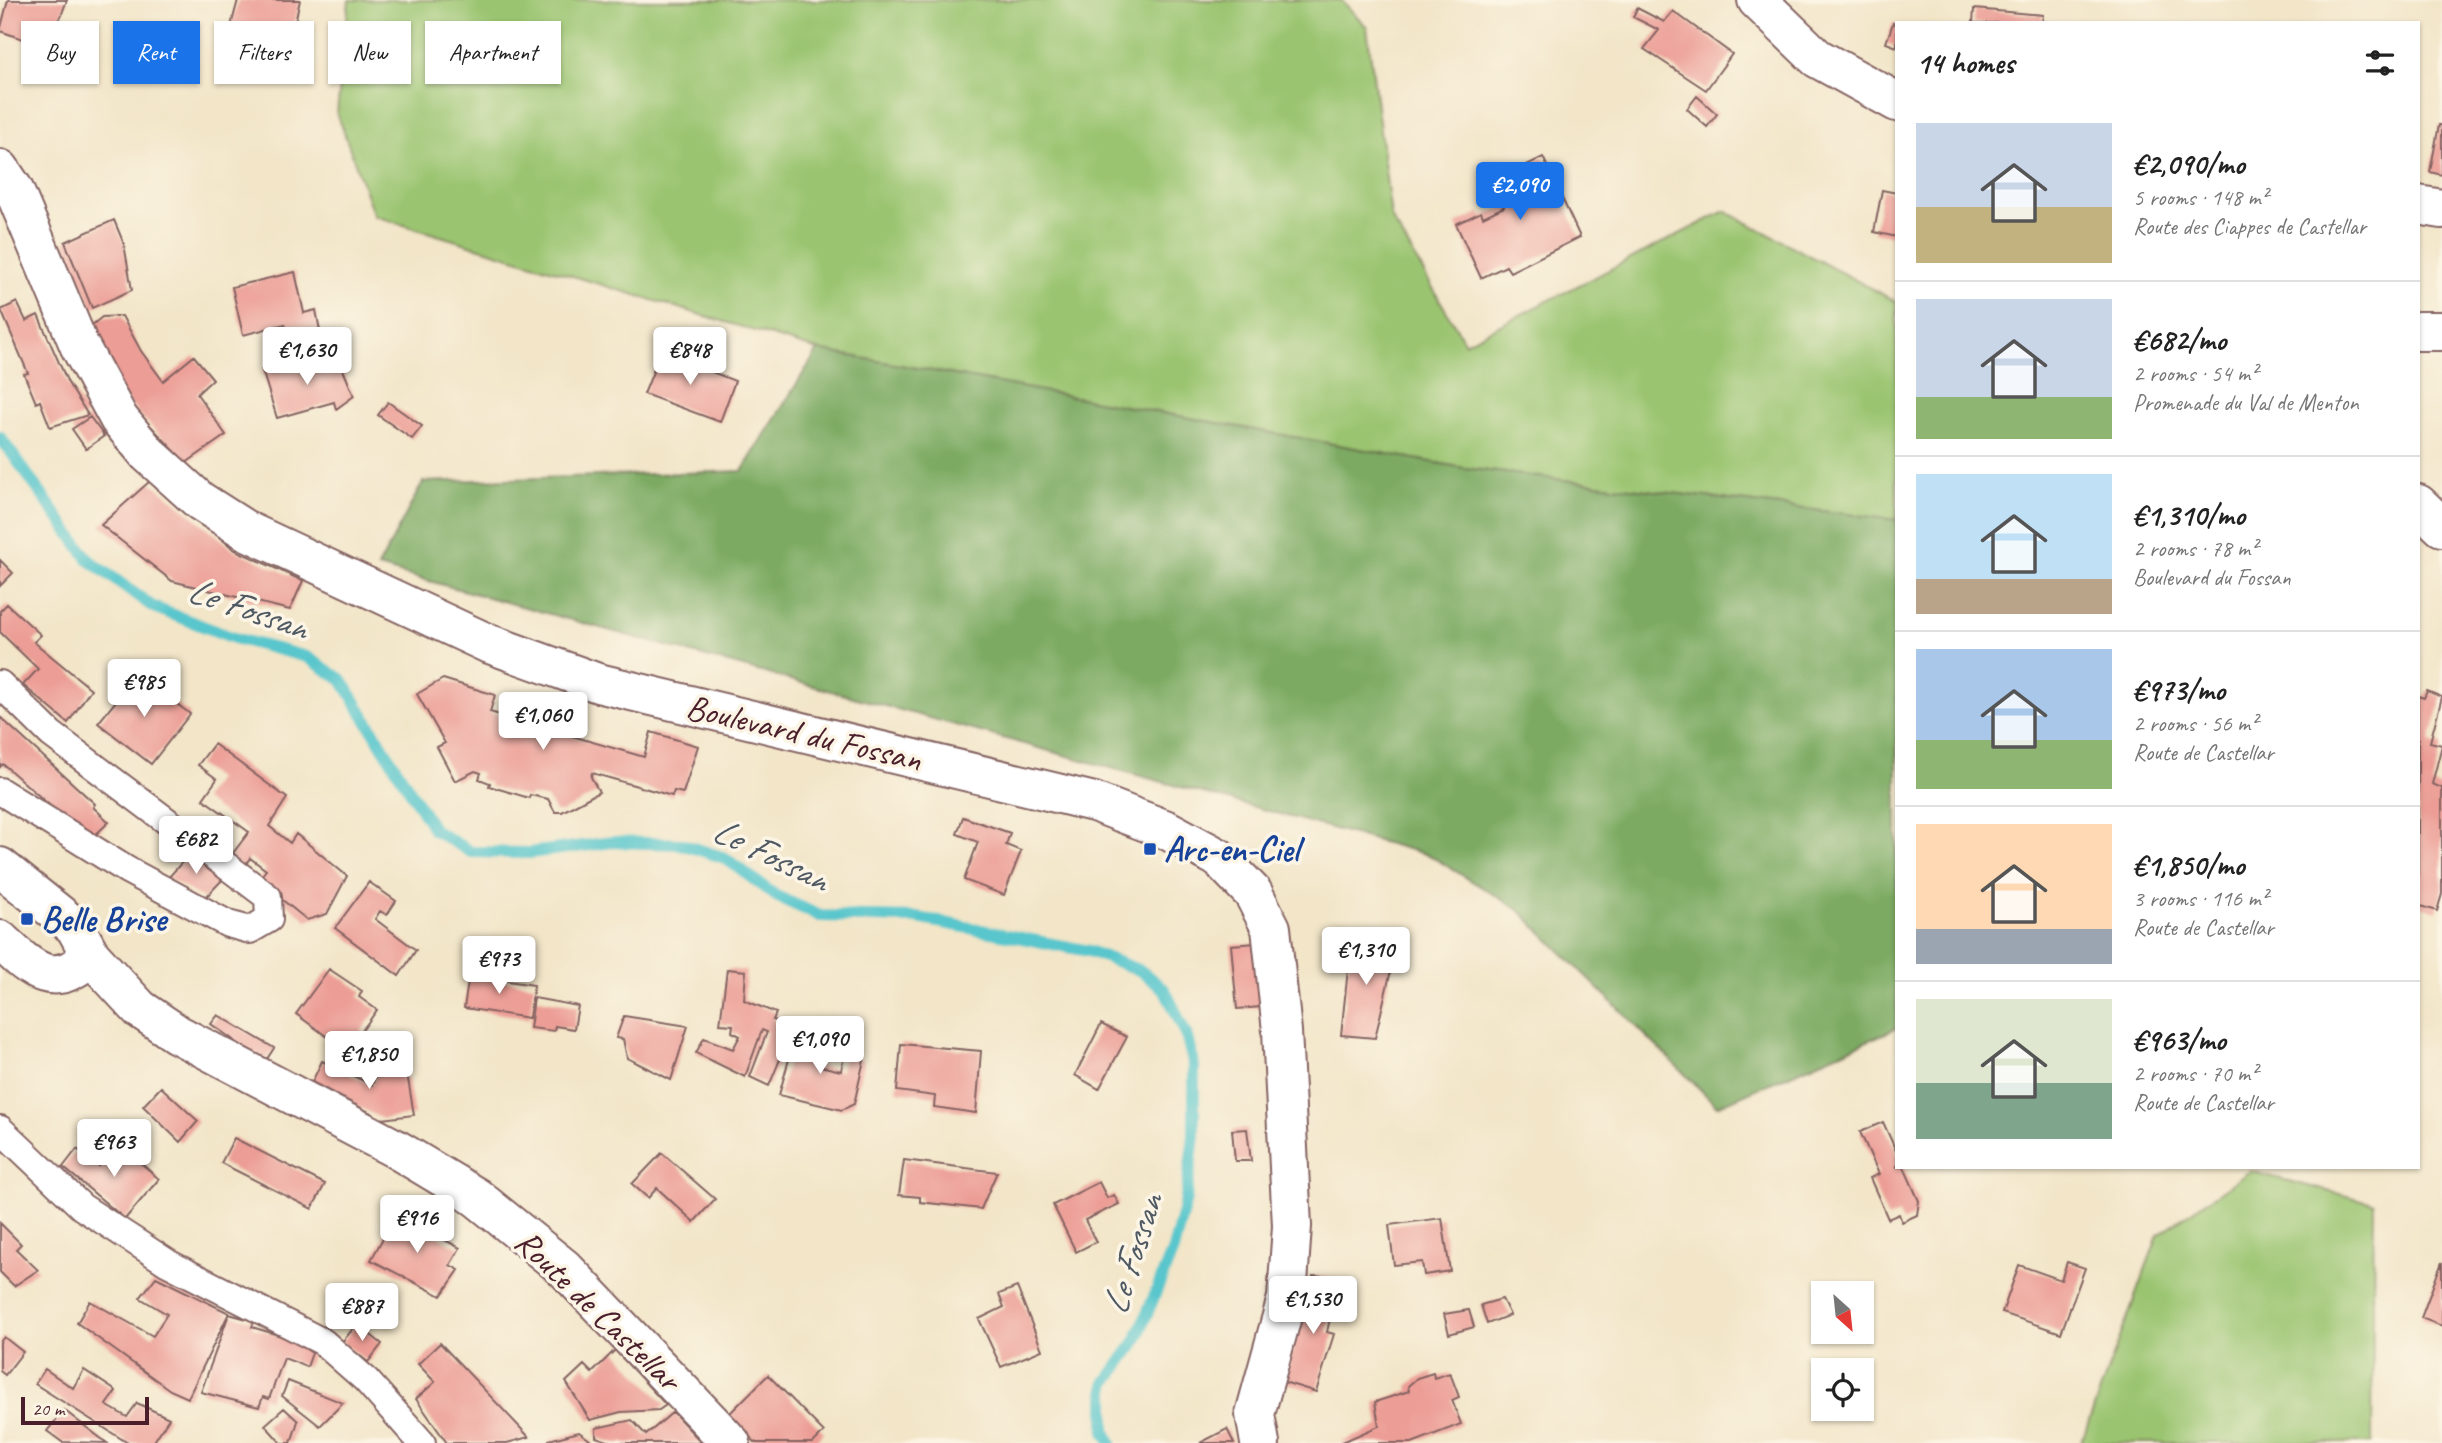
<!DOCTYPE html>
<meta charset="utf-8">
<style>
:root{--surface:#fff;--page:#f2f2f2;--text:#222;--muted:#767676;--line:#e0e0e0;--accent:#1a73e8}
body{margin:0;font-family:Caveat,sans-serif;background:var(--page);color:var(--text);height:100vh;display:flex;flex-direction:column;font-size:26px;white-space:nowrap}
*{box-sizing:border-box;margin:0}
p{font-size:23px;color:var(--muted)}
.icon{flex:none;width:38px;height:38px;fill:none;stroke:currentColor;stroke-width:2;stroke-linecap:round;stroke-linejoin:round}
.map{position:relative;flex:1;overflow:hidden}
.panel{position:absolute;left:1895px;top:21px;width:525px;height:1148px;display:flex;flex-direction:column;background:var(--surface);border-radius:0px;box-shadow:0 2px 5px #0004}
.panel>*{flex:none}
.top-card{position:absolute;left:21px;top:21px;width:665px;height:63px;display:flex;gap:14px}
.needle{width:46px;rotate:153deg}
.fabs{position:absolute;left:1811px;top:1281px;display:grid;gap:14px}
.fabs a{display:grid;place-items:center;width:63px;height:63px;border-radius:0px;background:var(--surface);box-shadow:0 2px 5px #0004;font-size:35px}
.scale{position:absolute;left:21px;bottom:18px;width:128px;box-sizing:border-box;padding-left:7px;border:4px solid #4a1f2b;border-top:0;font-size:19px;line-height:24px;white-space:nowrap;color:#4a1f2b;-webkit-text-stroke:5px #fcf5e5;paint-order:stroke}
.price{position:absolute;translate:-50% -60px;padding:0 16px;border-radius:7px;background:#fff;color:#222;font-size:23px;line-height:46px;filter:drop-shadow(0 2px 4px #0008)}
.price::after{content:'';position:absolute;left:50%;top:42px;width:21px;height:16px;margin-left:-10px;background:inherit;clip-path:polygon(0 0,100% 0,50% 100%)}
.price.current{background:var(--accent);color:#fff}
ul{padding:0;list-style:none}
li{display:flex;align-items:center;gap:21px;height:175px;padding:0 21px}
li+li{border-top:2px solid var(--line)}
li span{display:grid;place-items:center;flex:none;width:196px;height:140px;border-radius:0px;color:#555}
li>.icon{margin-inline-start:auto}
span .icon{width:84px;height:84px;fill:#fffc;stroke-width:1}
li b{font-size:30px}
h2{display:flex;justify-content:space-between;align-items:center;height:84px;padding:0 21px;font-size:30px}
.tag{padding:0 24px;border-radius:0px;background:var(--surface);box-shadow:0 2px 5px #0004;font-size:24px;line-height:63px}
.tag.current{background:var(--accent);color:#fff}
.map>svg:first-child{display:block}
.green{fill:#9ac470;stroke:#72724e;stroke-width:2}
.forest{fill:#7baa62;stroke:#626446;stroke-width:2}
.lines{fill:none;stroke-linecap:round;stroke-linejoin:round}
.stream{stroke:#59c6cc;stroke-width:12}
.building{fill:#ec9d95}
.service-casing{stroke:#856462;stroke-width:30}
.minor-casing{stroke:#856462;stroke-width:42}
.tertiary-casing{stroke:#856462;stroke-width:42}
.service{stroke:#fff;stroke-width:26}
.minor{stroke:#fff;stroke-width:38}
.tertiary{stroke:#fff;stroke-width:38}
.transit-dot{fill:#1a4fb4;stroke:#fcf5e5;stroke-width:2.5}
.labels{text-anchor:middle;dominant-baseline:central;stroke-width:7;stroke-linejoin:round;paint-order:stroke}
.street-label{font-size:35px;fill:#4a1f2b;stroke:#fcf5e5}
.transit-label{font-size:35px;font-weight:bold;fill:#164399;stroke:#fcf5e5;text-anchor:start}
.water-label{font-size:37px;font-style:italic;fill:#4f5963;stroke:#fcf5e5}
</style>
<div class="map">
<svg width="2442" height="1443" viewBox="0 0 2442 1443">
<rect width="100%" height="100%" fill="#fcf5e5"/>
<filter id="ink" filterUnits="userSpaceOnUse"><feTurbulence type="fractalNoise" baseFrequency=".0143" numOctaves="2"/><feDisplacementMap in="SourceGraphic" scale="14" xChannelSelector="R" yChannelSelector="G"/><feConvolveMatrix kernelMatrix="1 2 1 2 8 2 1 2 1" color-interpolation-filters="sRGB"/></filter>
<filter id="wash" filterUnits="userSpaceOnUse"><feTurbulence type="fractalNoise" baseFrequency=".00686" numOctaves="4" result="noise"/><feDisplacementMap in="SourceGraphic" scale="28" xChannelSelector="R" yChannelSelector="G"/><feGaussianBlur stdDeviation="1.57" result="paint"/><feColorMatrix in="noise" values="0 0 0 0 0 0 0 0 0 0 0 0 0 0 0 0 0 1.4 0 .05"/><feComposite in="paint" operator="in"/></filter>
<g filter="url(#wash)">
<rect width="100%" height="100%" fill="#f2e5c8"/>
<path class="green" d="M 349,0 L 1341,0 L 1367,27 L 1391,217 L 1465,343 L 1725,211 L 1897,302 L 1897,520 L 1464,468 L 818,350 L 374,216 L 337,113 Z
M 2250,1171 L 2374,1203 L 2372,1443 L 2081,1443 L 2158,1235 Z"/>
<path class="forest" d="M 818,350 L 1464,468 L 1897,520 L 1897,1028 L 1717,1106 L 1519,910 L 1429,855 L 378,567 L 423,482 L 742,471 Z"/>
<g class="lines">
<path class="stream" d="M 0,437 L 89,560 L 153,607 L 234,638 L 307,657 L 342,680 L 434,830 L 471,852 L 529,853 L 613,842 L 681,844 L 725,858 L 776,896 L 820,916 L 918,918 L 1089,951 L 1141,971 L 1165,990 L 1186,1034 L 1194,1066 L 1194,1136 L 1186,1199 L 1173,1250 L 1136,1341 L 1105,1384 L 1105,1432 L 1111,1443"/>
</g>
<g id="blocks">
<path class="building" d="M 8,0 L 67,0 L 49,48 L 0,31 Z
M 238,0 L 300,0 L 291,41 L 231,26 Z
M 1637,8 L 1664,22 L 1673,11 L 1732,54 L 1706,90 L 1644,49 L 1659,30 L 1633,17 Z
M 1974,9 L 2043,15 L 2042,23 L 1973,23 Z
M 1893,23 L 1897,25 L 1897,47 L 1886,43 Z
M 1697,96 L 1717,114 L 1707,127 L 1687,109 Z
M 2439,125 L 2442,125 L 2442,175 L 2430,172 Z
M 1543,157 L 1580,237 L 1510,272 L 1506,266 L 1481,278 L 1456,224 L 1481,212 L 1483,217 L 1504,207 L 1492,182 Z
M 1882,190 L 1897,193 L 1897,237 L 1874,232 Z
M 114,220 L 124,244 L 132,290 L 92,308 L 65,242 Z
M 295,272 L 304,313 L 316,310 L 321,336 L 290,343 L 285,324 L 243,335 L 232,287 Z
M 17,302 L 26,321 L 38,315 L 68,383 L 88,415 L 50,427 L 40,401 L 36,403 L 24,374 L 28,373 L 1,310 Z
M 122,316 L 141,351 L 163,381 L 194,356 L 213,379 L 197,394 L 226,435 L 186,463 L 123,397 L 86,330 L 102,317 Z
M 661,352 L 735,381 L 720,422 L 644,394 Z
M 339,360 L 354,396 L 336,409 L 334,402 L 277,418 L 262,370 L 294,362 L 297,371 Z
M 388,402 L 422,426 L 412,439 L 378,415 Z
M 90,417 L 104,436 L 86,449 L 72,429 Z
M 150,481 L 235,550 L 303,581 L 290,610 L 172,581 L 101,525 Z
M 0,560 L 13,573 L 0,586 Z
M 7,604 L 41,635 L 34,642 L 91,689 L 68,723 L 23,685 L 38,669 L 0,632 L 0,611 Z
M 138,674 L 190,714 L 151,764 L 98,723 Z
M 443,679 L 495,695 L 490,712 L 644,757 L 651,732 L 698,746 L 683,793 L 674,791 L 672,796 L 592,773 L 591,777 L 599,792 L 562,812 L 555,812 L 548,799 L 530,795 L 529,798 L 489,786 L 490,783 L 479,779 L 481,773 L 475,771 L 455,781 L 437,747 L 445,743 L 417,694 Z
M 2427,691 L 2442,697 L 2430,742 L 2442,745 L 2432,784 L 2442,788 L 2442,894 L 2437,911 L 2418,905 L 2418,696 L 2424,698 Z
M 0,717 L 95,804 L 93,807 L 109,822 L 93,837 L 73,826 L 3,764 L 0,767 Z
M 214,744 L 287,798 L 269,826 L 290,843 L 296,834 L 347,876 L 327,914 L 307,920 L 258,880 L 266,870 L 250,858 L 243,868 L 230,857 L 249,832 L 203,799 L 217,779 L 198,765 Z
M 963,817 L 1010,833 L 1006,845 L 1021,851 L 1004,895 L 964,880 L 978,842 L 957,834 Z
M 192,851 L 224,878 L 204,899 L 168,878 Z
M 369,882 L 396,901 L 387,915 L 380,911 L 375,919 L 416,950 L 399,976 L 335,928 Z
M 1351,941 L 1397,945 L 1375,1038 L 1341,1035 Z
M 1256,943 L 1261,1007 L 1237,1009 L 1231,945 Z
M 329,969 L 362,991 L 359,997 L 377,1010 L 347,1051 L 296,1014 Z
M 727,969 L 746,971 L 744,1000 L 776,1013 L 773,1020 L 793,1028 L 769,1086 L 750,1077 L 767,1032 L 762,1030 L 745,1077 L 696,1053 L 704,1038 L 733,1049 L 740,1036 L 732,1032 L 733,1025 L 720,1024 Z
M 469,975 L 534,985 L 529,1018 L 464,1008 Z
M 534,998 L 578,1006 L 574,1029 L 555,1026 L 554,1031 L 530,1028 Z
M 218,1015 L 274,1048 L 267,1059 L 242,1046 L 211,1024 Z
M 624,1016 L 688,1026 L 671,1080 L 627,1058 L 623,1039 L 616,1038 Z
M 1101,1024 L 1127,1037 L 1099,1089 L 1075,1075 Z
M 796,1034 L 826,1040 L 820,1066 L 841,1071 L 844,1057 L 864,1060 L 854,1104 L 842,1110 L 779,1095 Z
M 901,1044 L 981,1051 L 976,1113 L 934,1107 L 935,1096 L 897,1091 Z
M 322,1061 L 372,1085 L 379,1068 L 408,1079 L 414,1115 L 382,1119 L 312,1082 Z
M 161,1087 L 198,1121 L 180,1142 L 143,1106 Z
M 1883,1122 L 1897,1153 L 1897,1167 L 1904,1167 L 1919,1201 L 1917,1215 L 1902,1222 L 1899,1214 L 1888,1219 L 1870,1178 L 1879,1174 L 1860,1132 Z
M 1247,1129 L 1251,1161 L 1235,1161 L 1232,1130 Z
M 234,1138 L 325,1184 L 312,1209 L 221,1163 Z
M 118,1143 L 159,1179 L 125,1219 L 63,1167 L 77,1149 L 99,1166 Z
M 662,1153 L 715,1199 L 694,1222 L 657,1188 L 648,1198 L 632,1184 Z
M 904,1160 L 997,1172 L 981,1209 L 920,1202 L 920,1197 L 899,1195 Z
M 1099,1182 L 1107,1198 L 1114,1195 L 1119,1204 L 1085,1220 L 1096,1242 L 1076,1252 L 1053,1205 Z
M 396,1214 L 460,1248 L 450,1265 L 459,1270 L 441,1296 L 371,1260 Z
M 1442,1218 L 1450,1271 L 1424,1275 L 1422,1262 L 1394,1265 L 1389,1225 Z
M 0,1223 L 21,1244 L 16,1249 L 38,1270 L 14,1286 L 0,1272 Z
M 2067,1262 L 2085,1268 L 2061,1333 L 2002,1313 L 2019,1265 L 2061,1280 Z
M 2442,1262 L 2442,1326 L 2421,1318 Z
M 1313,1276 L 1339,1278 L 1327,1332 L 1334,1334 L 1316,1392 L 1284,1382 Z
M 156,1277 L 229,1313 L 188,1398 L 170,1390 L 77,1323 L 90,1301 L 153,1336 L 167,1314 L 140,1298 Z
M 1017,1287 L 1042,1350 L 1001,1367 L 979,1319 L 1004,1307 L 999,1294 Z
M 1502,1299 L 1510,1315 L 1487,1324 L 1481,1305 Z
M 1469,1310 L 1474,1327 L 1449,1334 L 1444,1314 Z
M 229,1314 L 254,1321 L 252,1327 L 291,1339 L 312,1353 L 307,1367 L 284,1358 L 269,1399 L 263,1397 L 259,1407 L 201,1392 Z
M 357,1324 L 382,1344 L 368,1362 L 342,1342 Z
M 4,1337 L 23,1352 L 5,1375 L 0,1371 L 0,1342 Z
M 440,1343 L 529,1437 L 507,1443 L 447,1443 L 416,1399 L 435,1382 L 418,1364 Z
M 615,1350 L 666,1405 L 659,1410 L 621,1412 L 590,1420 L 566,1382 L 584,1365 L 592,1373 Z
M 45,1369 L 73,1388 L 84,1370 L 116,1391 L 106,1405 L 127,1417 L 137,1403 L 169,1418 L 153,1443 L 128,1443 L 35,1384 Z
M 1433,1373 L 1434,1378 L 1450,1373 L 1459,1397 L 1452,1400 L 1461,1424 L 1412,1443 L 1340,1443 L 1379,1426 L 1375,1402 L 1409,1391 L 1408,1386 L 1417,1378 Z
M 768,1375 L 824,1432 L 813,1443 L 756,1443 L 728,1415 Z
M 288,1381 L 343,1403 L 320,1426 L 282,1396 Z
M 284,1408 L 298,1421 L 291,1443 L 281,1443 L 265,1425 Z
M 64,1410 L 78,1421 L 107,1443 L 62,1442 L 47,1431 Z
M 673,1412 L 702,1443 L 614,1443 L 596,1437 L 596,1428 L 632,1420 L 646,1435 Z
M 1227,1429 L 1234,1443 L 1200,1443 Z
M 579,1432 L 594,1443 L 550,1443 L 549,1440 Z"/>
</g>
</g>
<g filter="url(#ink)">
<use href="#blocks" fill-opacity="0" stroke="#856462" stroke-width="2"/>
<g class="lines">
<g class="service-casing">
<path id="service" d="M 0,684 L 51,734 L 268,897 L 269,919 L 250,930 L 228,924 L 127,870 L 0,791
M 0,1129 L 82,1207 L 168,1263 L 323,1342 L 366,1380 L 422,1443"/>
</g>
<g class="minor-casing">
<path id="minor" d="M 1757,0 L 1817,58 L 1897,102
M 0,169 L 14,190 L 79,345 L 119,419 L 148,454 L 200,501 L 247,531 L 487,643 L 598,683 L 1094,802 L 1167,830 L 1219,858 L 1253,893 L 1271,928 L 1282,1031 L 1292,1226 L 1287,1298 L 1255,1414 L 1260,1443
M 2418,205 L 2442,209
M 2418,331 L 2442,331
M 2418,504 L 2442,527"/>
</g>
<g class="tertiary-casing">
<path id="tertiary" d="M 0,867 L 75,927 L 91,956 L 140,1009 L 177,1034 L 396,1149 L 476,1197 L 564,1268 L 731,1443
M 0,940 C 31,969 53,992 91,956"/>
</g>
<use href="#service" class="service"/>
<use href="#minor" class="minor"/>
<use href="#tertiary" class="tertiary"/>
</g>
</g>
<g class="transit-dot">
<rect x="1143" y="842" width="14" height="14" rx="3.5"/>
<rect x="20" y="912" width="14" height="14" rx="3.5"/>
</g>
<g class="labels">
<g class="street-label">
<text transform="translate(804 733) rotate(13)">Boulevard du Fossan</text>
<text transform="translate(598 1310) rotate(44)">Route de Castellar</text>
</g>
<g class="transit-label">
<text x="1164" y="849">Arc-en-Ciel</text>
<text x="41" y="919">Belle Brise</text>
</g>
<g class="water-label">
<text transform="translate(248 608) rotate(19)">Le Fossan</text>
<text transform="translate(771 854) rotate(26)">Le Fossan</text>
<text transform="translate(1132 1254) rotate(-72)">Le Fossan</text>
</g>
</g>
</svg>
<div class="fabs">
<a><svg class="needle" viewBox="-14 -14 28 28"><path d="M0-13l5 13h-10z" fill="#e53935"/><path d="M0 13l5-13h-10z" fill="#767676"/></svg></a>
<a><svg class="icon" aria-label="locate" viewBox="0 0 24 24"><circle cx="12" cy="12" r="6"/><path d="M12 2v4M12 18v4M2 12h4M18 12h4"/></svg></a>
</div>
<div class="scale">20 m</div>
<b class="price current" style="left:1520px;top:222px">€2,090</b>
<b class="price" style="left:307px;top:387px">€1,630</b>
<b class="price" style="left:690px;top:387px">€848</b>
<b class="price" style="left:144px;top:719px">€985</b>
<b class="price" style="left:543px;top:752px">€1,060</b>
<b class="price" style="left:196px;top:876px">€682</b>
<b class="price" style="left:1366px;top:987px">€1,310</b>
<b class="price" style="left:499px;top:996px">€973</b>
<b class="price" style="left:820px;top:1076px">€1,090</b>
<b class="price" style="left:369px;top:1091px">€1,850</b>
<b class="price" style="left:114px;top:1179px">€963</b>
<b class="price" style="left:417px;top:1255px">€916</b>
<b class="price" style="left:1313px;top:1336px">€1,530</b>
<b class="price" style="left:362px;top:1343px">€887</b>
<div class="top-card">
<a class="tag">Buy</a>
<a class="tag current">Rent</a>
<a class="tag">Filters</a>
<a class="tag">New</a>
<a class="tag">Apartment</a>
</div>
<section class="panel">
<h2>14 homes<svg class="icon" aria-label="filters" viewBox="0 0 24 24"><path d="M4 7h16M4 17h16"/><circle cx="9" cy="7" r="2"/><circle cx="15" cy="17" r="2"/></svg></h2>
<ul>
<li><span style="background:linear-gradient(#c9d6e8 60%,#c2b280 0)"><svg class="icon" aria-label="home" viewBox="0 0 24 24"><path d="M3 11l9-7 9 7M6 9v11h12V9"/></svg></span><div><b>€2,090/mo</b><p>5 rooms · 148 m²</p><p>Route des Ciappes de Castellar</p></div></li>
<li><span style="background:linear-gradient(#c9d6e8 70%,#8fb573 0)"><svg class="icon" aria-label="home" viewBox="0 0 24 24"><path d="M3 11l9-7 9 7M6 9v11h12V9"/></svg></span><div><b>€682/mo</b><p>2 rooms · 54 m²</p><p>Promenade du Val de Menton</p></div></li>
<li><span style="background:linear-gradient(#bfe0f5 75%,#b9a48a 0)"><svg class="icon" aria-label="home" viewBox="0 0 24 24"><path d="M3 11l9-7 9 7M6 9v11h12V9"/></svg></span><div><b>€1,310/mo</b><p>2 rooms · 78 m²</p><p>Boulevard du Fossan</p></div></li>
<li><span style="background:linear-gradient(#a9c7e8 65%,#8fb573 0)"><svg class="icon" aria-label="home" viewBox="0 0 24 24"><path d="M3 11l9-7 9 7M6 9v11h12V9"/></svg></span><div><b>€973/mo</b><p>2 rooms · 56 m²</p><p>Route de Castellar</p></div></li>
<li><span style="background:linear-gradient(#ffd9b3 75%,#9aa5b1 0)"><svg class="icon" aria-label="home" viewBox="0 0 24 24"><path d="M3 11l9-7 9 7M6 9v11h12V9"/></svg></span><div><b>€1,850/mo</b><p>3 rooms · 116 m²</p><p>Route de Castellar</p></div></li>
<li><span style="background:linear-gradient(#dfe7d0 60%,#7fa58c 0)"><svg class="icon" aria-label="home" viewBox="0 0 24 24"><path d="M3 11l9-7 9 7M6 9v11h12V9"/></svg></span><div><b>€963/mo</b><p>2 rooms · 70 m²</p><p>Route de Castellar</p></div></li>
</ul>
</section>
</div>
